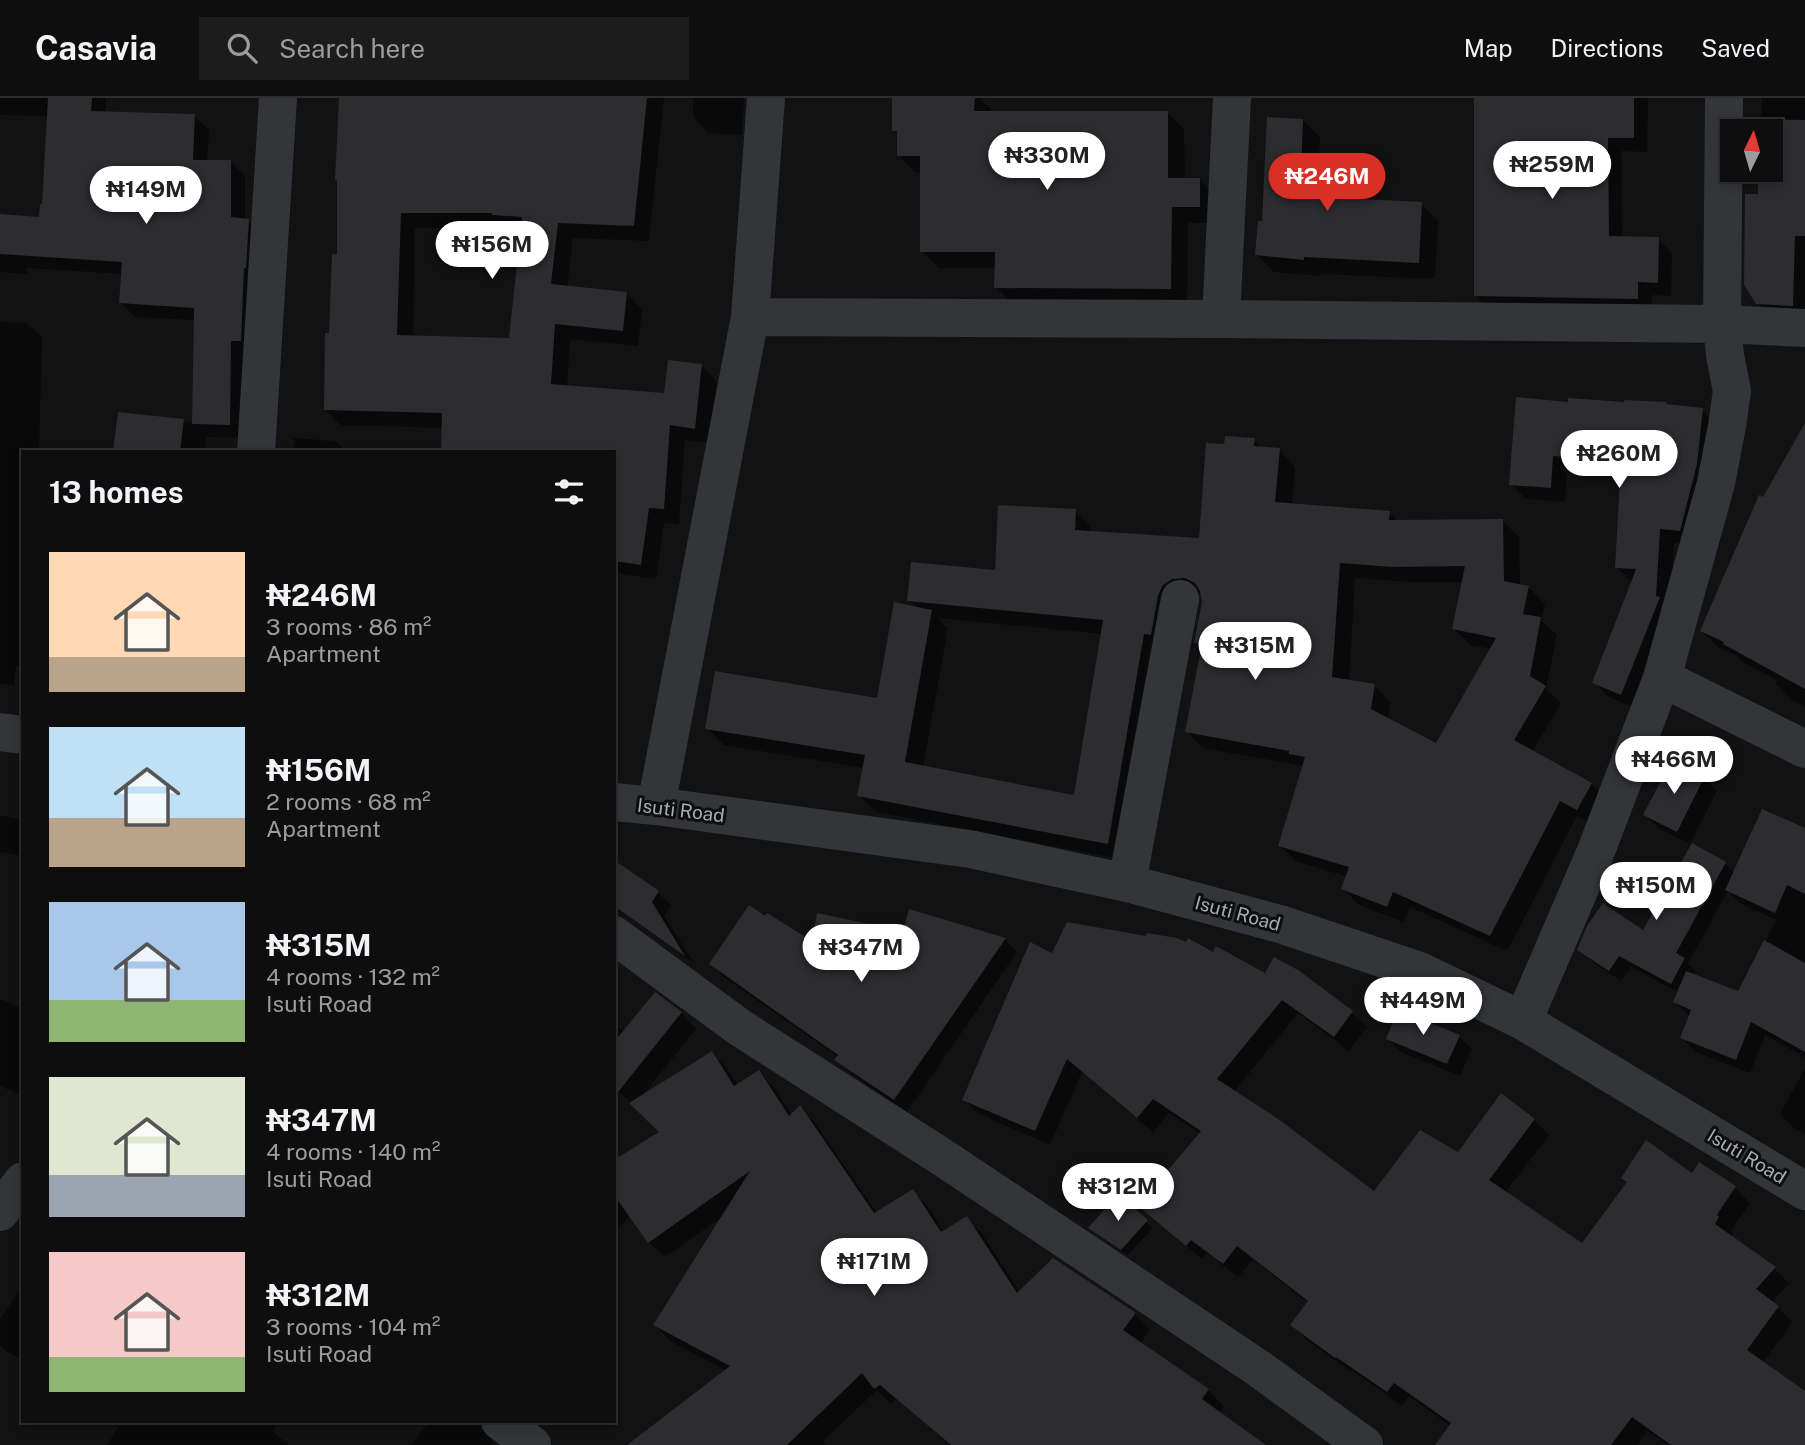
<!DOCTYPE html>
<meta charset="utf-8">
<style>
:root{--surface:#0e0e0e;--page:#1c1c1c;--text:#f1f3f6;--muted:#9b9c9e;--line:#2e2e2e;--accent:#d93025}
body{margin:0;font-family:"Public Sans",sans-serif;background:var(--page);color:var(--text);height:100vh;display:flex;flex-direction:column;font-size:26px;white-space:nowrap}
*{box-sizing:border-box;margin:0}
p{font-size:23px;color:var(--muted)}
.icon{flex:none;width:38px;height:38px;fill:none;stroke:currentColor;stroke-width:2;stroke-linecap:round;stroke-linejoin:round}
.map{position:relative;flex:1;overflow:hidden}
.side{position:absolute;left:21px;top:352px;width:595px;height:973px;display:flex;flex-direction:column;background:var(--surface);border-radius:0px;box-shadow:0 4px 10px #0003,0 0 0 2px var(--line)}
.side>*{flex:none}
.needle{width:46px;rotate:5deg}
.controls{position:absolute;left:1720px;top:21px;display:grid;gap:14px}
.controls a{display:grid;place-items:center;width:63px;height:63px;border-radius:0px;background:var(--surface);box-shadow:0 4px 10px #0003,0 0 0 2px var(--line);font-size:35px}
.price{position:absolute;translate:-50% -60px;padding:0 16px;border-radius:24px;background:#fff;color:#222;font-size:23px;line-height:46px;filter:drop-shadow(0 2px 4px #0008)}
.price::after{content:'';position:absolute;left:50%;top:42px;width:21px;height:16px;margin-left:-10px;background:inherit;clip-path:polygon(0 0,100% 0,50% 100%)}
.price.current{background:var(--accent);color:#fff}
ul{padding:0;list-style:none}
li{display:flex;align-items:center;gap:21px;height:175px;padding:0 28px}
li span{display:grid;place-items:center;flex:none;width:196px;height:140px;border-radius:0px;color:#555}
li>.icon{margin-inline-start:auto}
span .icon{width:84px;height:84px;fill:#fffc;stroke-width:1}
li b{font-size:30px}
h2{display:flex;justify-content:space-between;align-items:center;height:84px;padding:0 28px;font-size:30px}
header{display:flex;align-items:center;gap:42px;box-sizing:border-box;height:98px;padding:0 35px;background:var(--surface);border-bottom:2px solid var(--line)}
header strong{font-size:33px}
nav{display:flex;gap:38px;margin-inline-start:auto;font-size:24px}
.search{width:490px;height:63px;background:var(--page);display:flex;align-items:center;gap:18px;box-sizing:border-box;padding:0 24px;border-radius:0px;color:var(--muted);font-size:26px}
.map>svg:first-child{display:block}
.shadow{fill:#0007;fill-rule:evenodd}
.building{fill:#2d2d30;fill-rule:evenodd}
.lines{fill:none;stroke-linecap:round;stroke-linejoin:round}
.minor{stroke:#333539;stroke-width:38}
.labels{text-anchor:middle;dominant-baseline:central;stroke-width:6;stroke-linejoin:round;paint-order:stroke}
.street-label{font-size:19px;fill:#a3adb5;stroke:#0d0d0e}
</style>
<header>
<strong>Casavia</strong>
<div class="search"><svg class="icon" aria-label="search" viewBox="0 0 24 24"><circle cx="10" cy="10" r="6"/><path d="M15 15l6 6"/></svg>Search here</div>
<nav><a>Map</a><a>Directions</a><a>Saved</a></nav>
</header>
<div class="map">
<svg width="1805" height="1347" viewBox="0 0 1805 1347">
<rect width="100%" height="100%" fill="#121213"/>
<path class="shadow" d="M 0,0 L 106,0 L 105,15 L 195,18 L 209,32 L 207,64 L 231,64 L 245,78 L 245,122 L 248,122 L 262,136 L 243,340 L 206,339 L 205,354 L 115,354 L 119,316 L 194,324 L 195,222 L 135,219 L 121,205 L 123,176 L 27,170 L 27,176 L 0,174 L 0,118 L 41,121 L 44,108 L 49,18 L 0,17 Z
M 341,0 L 664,0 L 649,143 L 573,140 L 567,190 L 626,196 L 642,211 L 638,248 L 570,241 L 567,289 L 665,296 L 702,268 L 717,284 L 710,345 L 685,342 L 679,426 L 664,425 L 656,481 L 614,475 L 614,354 L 443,330 L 341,327 L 325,312 L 339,158 ZM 415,130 L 507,130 L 509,132 L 522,133 L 510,241 L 413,239 Z
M 693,0 L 744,0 L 742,37 L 708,35 L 693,19 Z
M 894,0 L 980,0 L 991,11 L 991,15 L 1167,14 L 1184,31 L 1185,82 L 1200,82 L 1217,99 L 1217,125 L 1188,125 L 1187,207 L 1013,206 L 996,189 L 996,170 L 939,170 L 922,153 L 921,74 L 915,74 L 898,57 L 899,37 L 894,32 Z
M 1476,0 L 1646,0 L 1648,2 L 1647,54 L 1621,53 L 1622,140 L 1658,141 L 1672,155 L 1671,198 L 1652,197 L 1651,214 L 1489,212 L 1476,198 Z
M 1762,0 L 1805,0 L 1805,227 L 1779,226 L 1758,205 L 1760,72 L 1771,72 L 1771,33 L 1761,33 Z
M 1303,22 L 1320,39 L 1317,101 L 1421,106 L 1438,123 L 1435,181 L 1321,176 L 1321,178 L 1274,174 L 1257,157 L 1264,125 Z
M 0,224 L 27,225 L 42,239 L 39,354 L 23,354 L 23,569 L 16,568 L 14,587 L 0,586 Z
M 1518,301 L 1702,312 L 1717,327 L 1695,447 L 1674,445 L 1670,512 L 1636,610 L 1608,599 L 1594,584 L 1633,485 L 1616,469 L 1622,376 L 1567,373 L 1565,404 L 1526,401 L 1511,386 Z
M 1805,330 L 1805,609 L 1792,602 L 1775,585 L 1777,582 L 1741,563 L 1736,557 L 1718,549 L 1702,533 L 1764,401 Z
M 294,340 L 336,343 L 347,354 L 293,354 Z
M 1254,342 L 1263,351 L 1279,352 L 1295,369 L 1292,407 L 1389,414 L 1399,424 L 1502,423 L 1519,439 L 1520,488 L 1529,490 L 1545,506 L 1541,522 L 1557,537 L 1546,591 L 1561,605 L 1532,654 L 1591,686 L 1607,702 L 1594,727 L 1577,718 L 1507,853 L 1410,809 L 1404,824 L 1359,807 L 1343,791 L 1348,779 L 1296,763 L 1280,747 L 1304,668 L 1203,650 L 1187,634 L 1202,551 L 1196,544 L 1203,504 L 1202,495 L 1189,496 L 1124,762 L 876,714 L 859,698 L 865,670 L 724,647 L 707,630 L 878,602 L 917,511 L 909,502 L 996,474 L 1075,413 L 1091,429 L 1091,435 L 1201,442 L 1225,348 ZM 1355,480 L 1410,484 L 1463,484 L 1453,530 L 1470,547 L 1492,551 L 1437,647 L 1388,621 L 1390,604 L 1374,587 L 1349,584 ZM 938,520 L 1102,536 L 1075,699 L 923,670 L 948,530 Z
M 1704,680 L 1717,693 L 1690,746 L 1658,730 L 1645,717 Z
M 0,717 L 23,722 L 23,758 L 0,754 Z
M 1805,732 L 1805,959 L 1765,937 L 1750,975 L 1696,954 L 1682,940 L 1690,919 L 1675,904 L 1679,895 L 1631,869 L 1621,883 L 1591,863 L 1580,851 L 1643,834 L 1692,748 L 1725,766 L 1735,775 ZM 1728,793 L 1741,806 L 1776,822 L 1739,896 L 1693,877 L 1695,873 L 1688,865 Z
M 614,764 L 658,795 L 671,807 L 664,818 L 694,865 L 614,809 Z
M 904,835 L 1005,842 L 1017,854 L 907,1014 L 849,974 L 837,962 L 838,959 L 724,879 L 711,866 L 813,846 Z
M 1053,857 L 1214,857 L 1266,877 L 1297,873 L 1352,915 L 1367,929 L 1349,953 L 1298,915 L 1234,994 L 1374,1095 L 1458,1057 L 1501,997 L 1534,1022 L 1549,1037 L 1505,1095 L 1582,1148 L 1693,1077 L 1735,1090 L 1750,1105 L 1731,1133 L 1733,1136 L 1730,1139 L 1774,1170 L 1789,1185 L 1772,1205 L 1793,1224 L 1762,1265 L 1805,1295 L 1805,1347 L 1668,1347 L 1647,1333 L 1637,1347 L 1478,1347 L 1409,1298 L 1402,1308 L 1352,1272 L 1351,1274 L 1307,1242 L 1292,1227 L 1308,1205 L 1253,1161 L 1238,1179 L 1207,1155 L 1202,1161 L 1156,1123 L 1141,1108 L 1201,1036 L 1169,1015 L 1153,1034 L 1082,974 L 1050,1047 L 979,1016 L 964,1001 Z
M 0,901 L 23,911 L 23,998 L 0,988 Z
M 681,915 L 696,931 L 643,997 L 711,955 L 727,970 L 738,987 L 759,974 L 775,990 L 792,1017 L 800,1010 L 815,1025 L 877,1115 L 913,1093 L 928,1108 L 944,1134 L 966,1120 L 982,1136 L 1020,1194 L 1135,1216 L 1150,1232 L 1140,1246 L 1208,1292 L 1224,1308 L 1219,1315 L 1263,1347 L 950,1347 L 897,1301 L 891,1306 L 877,1292 L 823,1343 L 827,1347 L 664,1347 L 727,1273 L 670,1243 L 655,1227 L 724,1118 L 665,1159 L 649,1144 L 630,1117 L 614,1135 L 614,1065 L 662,1035 L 614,989 L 614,926 L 625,934 Z
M 1459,938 L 1472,951 L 1460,978 L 1401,954 L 1388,941 Z
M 1805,970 L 1805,1036 L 1794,1030 L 1780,1016 Z
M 1118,1099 L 1153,1130 L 1128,1157 L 1097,1136 L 1091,1130 Z
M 23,1186 L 23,1263 L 6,1253 L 0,1247 L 0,1222 Z
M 105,1323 L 279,1323 L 272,1333 L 289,1347 L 107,1347 L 118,1329 Z
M 430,1323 L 480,1323 L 491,1334 L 493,1347 L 410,1347 Z"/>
<path class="building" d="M 48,0 L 92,0 L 91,13 L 195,16 L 193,62 L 231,62 L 231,119 L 249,121 L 246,170 L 244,170 L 241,243 L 231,243 L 230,327 L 192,326 L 194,210 L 119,205 L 122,164 L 0,156 L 0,116 L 39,119 L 40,106 L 42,106 Z
M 339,0 L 647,0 L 634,128 L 558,125 L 551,186 L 627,194 L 623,233 L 555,226 L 551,286 L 664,295 L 668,262 L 702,266 L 695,331 L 670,327 L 664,411 L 649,410 L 641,467 L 614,463 L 614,354 L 441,354 L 442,315 L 324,312 L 325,235 L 329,235 L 332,156 L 337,156 L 337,82 L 335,82 ZM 401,115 L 492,115 L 492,117 L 522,119 L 509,240 L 397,237 Z
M 892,0 L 975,0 L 974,13 L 1168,13 L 1168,80 L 1200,80 L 1200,109 L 1172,109 L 1171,191 L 994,190 L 995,154 L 920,154 L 920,58 L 897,58 L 897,33 L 892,33 Z
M 1474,0 L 1634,0 L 1634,40 L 1608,40 L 1609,138 L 1659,139 L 1658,185 L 1638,184 L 1638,201 L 1474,198 Z
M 1267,19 L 1303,21 L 1300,98 L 1422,104 L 1419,165 L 1304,159 L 1304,162 L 1255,157 L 1258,123 L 1262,123 Z
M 1759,21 L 1805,22 L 1805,138 L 1795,138 L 1793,208 L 1756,206 L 1744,187 L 1745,96 L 1758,96 L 1758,72 L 1771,72 L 1771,33 L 1759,33 Z
M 1516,299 L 1568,304 L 1568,300 L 1624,304 L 1624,302 L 1667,304 L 1666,306 L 1703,310 L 1697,366 L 1680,433 L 1660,431 L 1656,498 L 1660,499 L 1621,597 L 1592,585 L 1636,471 L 1615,470 L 1621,363 L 1553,358 L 1551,390 L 1509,387 Z
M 118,314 L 184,321 L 180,354 L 113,354 Z
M 1805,325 L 1805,591 L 1723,546 L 1724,544 L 1700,533 L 1759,397 L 1763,399 Z
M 1225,338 L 1255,340 L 1254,348 L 1280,350 L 1275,404 L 1390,413 L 1389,422 L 1503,421 L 1504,483 L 1529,488 L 1523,516 L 1541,519 L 1530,578 L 1546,588 L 1514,642 L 1592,685 L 1577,712 L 1560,703 L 1490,838 L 1393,794 L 1387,809 L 1341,791 L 1349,769 L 1278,748 L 1305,659 L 1289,656 L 1289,653 L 1185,634 L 1202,546 L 1194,545 L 1202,504 L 1200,493 L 1195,485 L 1185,480 L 1172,481 L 1163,487 L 1158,497 L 1151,537 L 1144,536 L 1108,746 L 857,698 L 865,657 L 705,631 L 715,573 L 877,600 L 894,504 L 932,512 L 905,664 L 1074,697 L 1103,522 L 907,503 L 911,464 L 995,472 L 998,407 L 1076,411 L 1075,432 L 1199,440 L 1206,345 L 1224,346 ZM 1340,465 L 1393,469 L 1465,468 L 1452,531 L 1496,540 L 1436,645 L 1371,611 L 1375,586 L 1332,579 Z
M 1672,662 L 1705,678 L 1677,734 L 1643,717 Z
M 1762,711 L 1805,730 L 1805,796 L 1787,787 L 1775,815 L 1725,792 Z
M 1692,745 L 1726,764 L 1676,855 L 1685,860 L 1671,886 L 1619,858 L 1609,873 L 1577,852 L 1587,828 L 1603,805 L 1643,832 Z
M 614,762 L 659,793 L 652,804 L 685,858 L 614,808 Z
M 749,807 L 765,818 L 767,815 L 812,843 L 817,815 L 903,833 L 909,811 L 1006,840 L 894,1002 L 834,962 L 838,957 L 709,866 Z
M 1067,824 L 1146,838 L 1147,835 L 1177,840 L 1186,844 L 1188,840 L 1213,854 L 1216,848 L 1265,875 L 1274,859 L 1298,872 L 1353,913 L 1334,939 L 1282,902 L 1217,981 L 1281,1023 L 1374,1093 L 1420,1032 L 1458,1054 L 1501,995 L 1535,1021 L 1489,1082 L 1582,1145 L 1627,1084 L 1621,1080 L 1646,1042 L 1692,1075 L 1699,1064 L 1736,1088 L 1717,1117 L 1719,1119 L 1715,1126 L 1776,1169 L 1756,1191 L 1779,1208 L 1747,1252 L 1805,1293 L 1805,1347 L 1671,1347 L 1632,1319 L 1611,1347 L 1435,1347 L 1451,1325 L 1394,1285 L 1387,1294 L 1336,1259 L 1335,1260 L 1290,1227 L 1308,1203 L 1237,1148 L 1223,1166 L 1191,1142 L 1186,1148 L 1138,1108 L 1201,1033 L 1153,1001 L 1137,1020 L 1067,961 L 1035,1033 L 962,1002 L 1030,844 L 1052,855 Z
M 1764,842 L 1805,865 L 1805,954 L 1751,924 L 1736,962 L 1680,940 L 1691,912 L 1673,904 L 1686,873 L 1738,893 Z
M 655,894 L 682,914 L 614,999 L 614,944 Z
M 1398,912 L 1460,937 L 1447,966 L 1386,941 Z
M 712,953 L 734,988 L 759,972 L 789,1018 L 800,1007 L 874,1115 L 913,1091 L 941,1134 L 967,1118 L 1017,1195 L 1053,1160 L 1136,1215 L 1123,1232 L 1209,1291 L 1202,1301 L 1266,1347 L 951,1347 L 880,1287 L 874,1291 L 862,1275 L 787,1347 L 627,1347 L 730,1268 L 653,1227 L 750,1073 L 648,1145 L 614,1097 L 614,1062 L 659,1034 L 629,1005 Z
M 1118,1096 L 1148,1122 L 1121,1152 L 1088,1130 Z"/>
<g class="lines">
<path class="minor" d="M 750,219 L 1221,221 L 1722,226 L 1805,230
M 1221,221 L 1232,0
M 256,354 L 278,0
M 1662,580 L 1805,651
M 0,634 L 23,637
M 614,704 L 656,708 L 970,751 L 1127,785 L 1280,826 L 1420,873 L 1523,923 L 1805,1093
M 656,708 L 750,219 L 766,0
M 1127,785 L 1180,501
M 614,837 L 739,929 L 945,1061 L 1258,1270 L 1364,1347
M 1523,923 L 1596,753 L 1662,580 L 1716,385 L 1727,328 L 1732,293 L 1725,257 L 1722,226 L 1724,0
M 0,1114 L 23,1083
M 500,1323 L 532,1347"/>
</g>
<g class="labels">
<g class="street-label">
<text transform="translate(681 712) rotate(7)">Isuti Road</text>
<text transform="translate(1238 815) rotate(15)">Isuti Road</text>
<text transform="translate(1747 1058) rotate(31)">Isuti Road</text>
</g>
</g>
</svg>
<div class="controls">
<a><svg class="needle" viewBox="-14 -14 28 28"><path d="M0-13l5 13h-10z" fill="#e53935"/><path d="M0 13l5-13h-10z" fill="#9b9c9e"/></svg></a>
</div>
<b class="price" style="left:1047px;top:94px">₦330M</b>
<b class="price" style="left:1552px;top:103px">₦259M</b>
<b class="price current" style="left:1327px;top:115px">₦246M</b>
<b class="price" style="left:146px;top:128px">₦149M</b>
<b class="price" style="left:492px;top:183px">₦156M</b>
<b class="price" style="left:1619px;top:392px">₦260M</b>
<b class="price" style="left:1255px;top:584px">₦315M</b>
<b class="price" style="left:1674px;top:698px">₦466M</b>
<b class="price" style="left:1656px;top:824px">₦150M</b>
<b class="price" style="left:861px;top:886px">₦347M</b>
<b class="price" style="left:1423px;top:939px">₦449M</b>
<b class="price" style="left:1118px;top:1125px">₦312M</b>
<b class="price" style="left:874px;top:1200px">₦171M</b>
<section class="side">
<h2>13 homes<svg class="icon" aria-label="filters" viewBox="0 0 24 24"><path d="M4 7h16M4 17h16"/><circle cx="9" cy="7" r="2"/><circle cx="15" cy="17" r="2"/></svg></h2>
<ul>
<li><span style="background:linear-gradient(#ffd9b3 75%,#b9a48a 0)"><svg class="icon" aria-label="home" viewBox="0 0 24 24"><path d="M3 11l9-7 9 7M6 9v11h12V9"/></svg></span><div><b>₦246M</b><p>3 rooms · 86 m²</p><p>Apartment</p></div></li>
<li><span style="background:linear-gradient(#bfe0f5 65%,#b9a48a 0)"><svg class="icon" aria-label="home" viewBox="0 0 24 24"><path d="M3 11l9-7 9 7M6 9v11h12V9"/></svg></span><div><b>₦156M</b><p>2 rooms · 68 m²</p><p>Apartment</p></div></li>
<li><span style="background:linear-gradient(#a9c7e8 70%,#8fb573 0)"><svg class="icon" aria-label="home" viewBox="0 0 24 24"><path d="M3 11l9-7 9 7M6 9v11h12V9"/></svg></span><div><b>₦315M</b><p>4 rooms · 132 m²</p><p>Isuti Road</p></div></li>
<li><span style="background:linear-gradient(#dfe7d0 70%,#9aa5b1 0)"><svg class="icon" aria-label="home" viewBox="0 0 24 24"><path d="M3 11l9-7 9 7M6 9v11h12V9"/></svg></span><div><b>₦347M</b><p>4 rooms · 140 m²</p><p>Isuti Road</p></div></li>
<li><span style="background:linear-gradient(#f6c9c9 75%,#8fb573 0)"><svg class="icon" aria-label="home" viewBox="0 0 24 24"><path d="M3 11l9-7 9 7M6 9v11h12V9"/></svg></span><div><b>₦312M</b><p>3 rooms · 104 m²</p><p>Isuti Road</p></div></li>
</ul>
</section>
</div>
